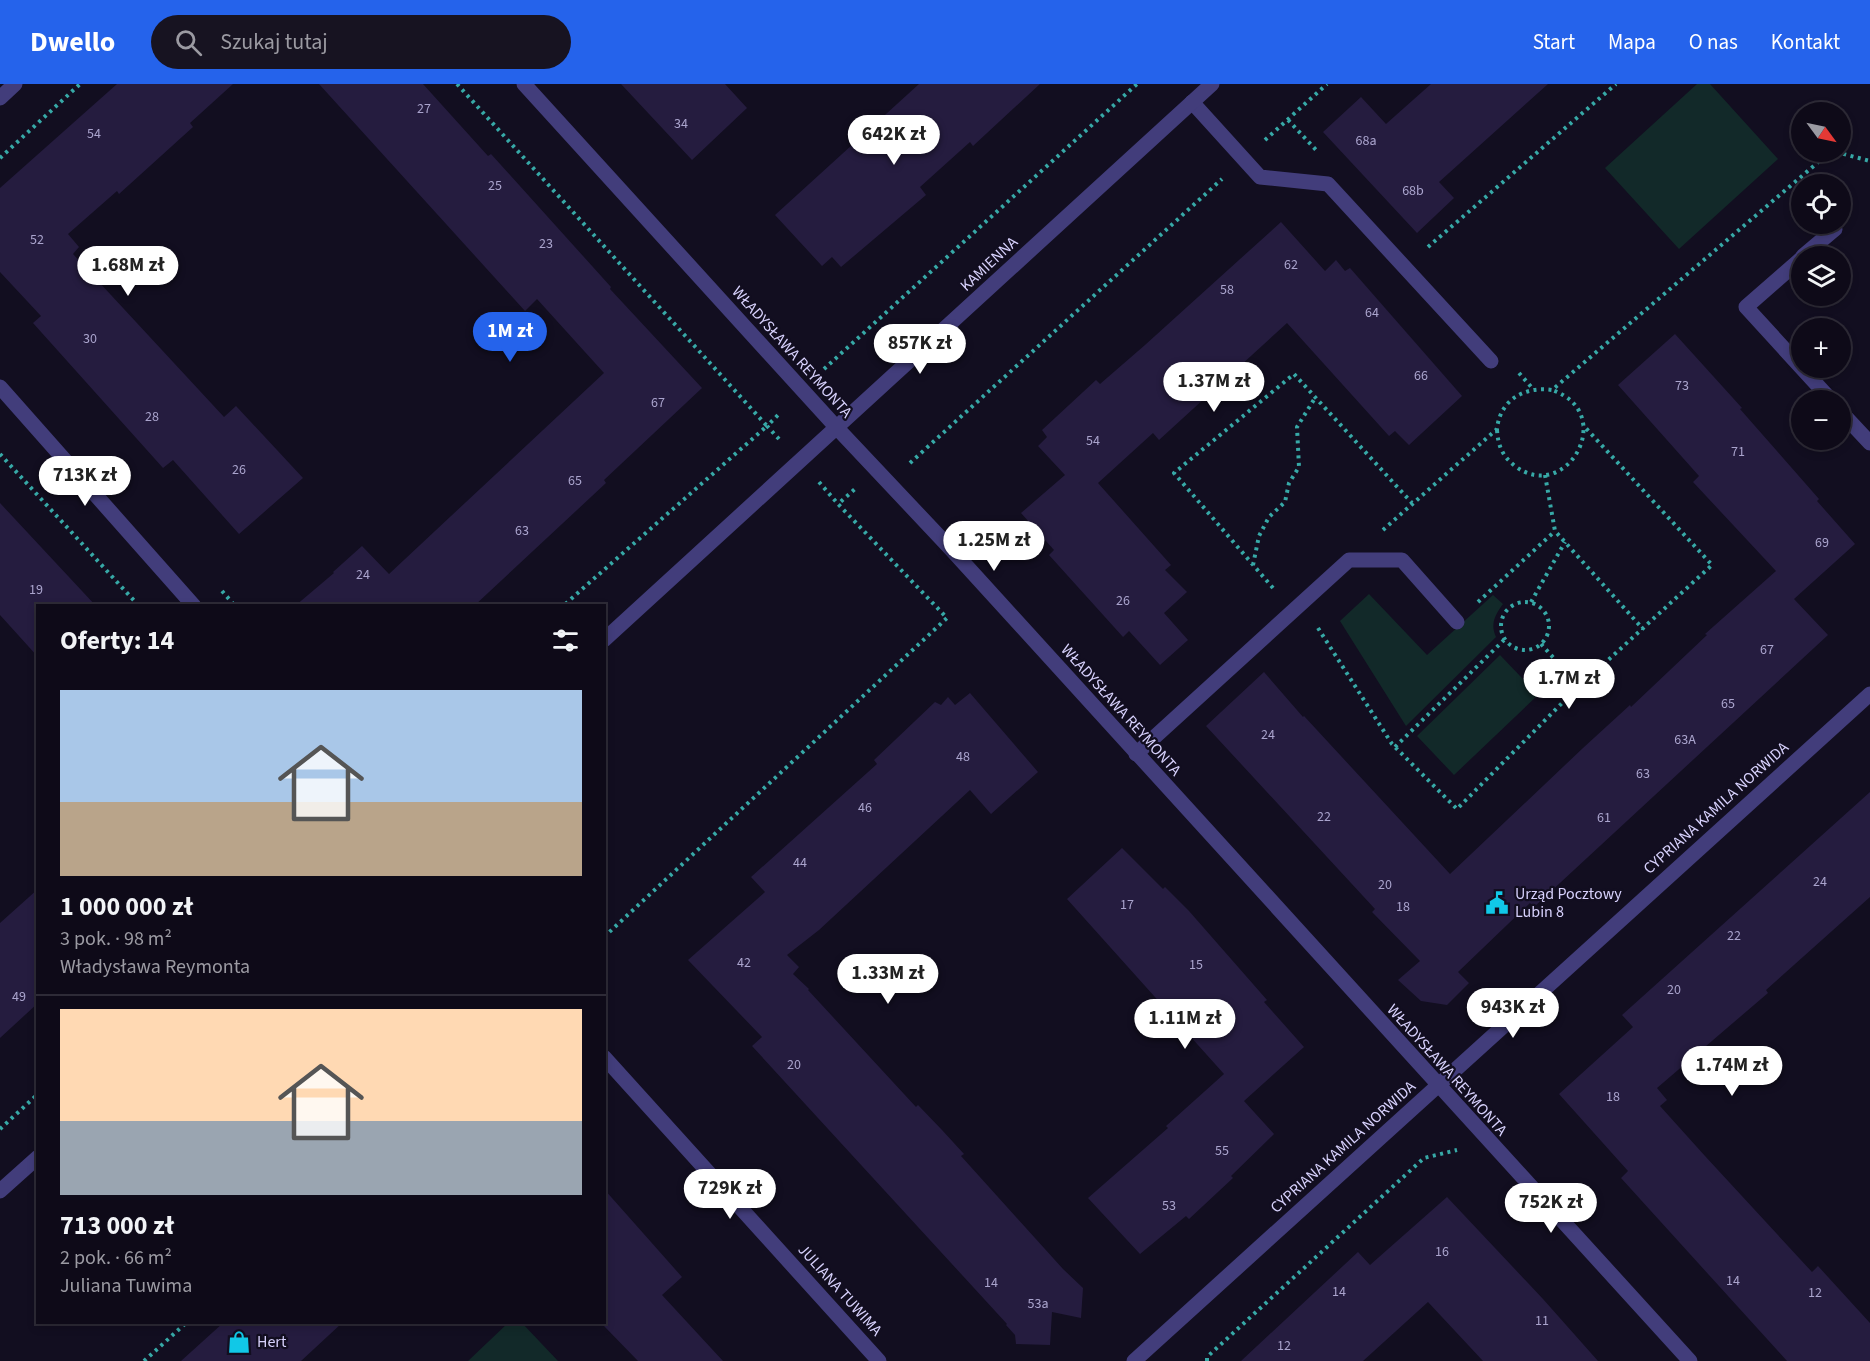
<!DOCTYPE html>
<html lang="pl">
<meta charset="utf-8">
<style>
:root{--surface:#0e0a18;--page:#171321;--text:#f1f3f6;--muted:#9b9aa2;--line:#2e2b37;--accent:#2563eb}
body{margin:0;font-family:"Source Sans 3",sans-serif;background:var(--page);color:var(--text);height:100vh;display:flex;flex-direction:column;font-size:22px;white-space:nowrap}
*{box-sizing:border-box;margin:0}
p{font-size:20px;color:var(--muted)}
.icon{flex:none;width:33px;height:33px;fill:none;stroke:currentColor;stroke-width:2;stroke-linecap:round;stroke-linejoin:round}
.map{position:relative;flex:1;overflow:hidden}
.side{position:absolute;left:36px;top:520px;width:570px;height:720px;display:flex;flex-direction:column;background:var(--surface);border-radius:0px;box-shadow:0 3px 9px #0003,0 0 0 2px var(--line)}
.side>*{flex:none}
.needle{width:39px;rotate:123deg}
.controls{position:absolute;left:1791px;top:18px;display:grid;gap:12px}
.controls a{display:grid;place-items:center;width:60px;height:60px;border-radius:50%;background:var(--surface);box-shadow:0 3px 9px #0003,0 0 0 2px var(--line);font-size:30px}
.price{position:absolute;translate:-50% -51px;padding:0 14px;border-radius:21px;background:#fff;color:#222;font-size:20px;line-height:39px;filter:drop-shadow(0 2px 3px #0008)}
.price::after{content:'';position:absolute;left:50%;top:36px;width:18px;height:14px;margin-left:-9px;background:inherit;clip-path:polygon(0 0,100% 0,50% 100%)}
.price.current{background:var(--accent);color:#fff}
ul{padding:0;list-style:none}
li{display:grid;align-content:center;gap:12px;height:318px;padding:0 24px}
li+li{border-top:2px solid var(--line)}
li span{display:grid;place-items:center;height:186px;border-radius:0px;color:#555}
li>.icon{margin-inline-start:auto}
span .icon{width:108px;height:108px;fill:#fffc;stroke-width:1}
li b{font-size:26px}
h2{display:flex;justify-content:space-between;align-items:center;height:72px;padding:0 24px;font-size:26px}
header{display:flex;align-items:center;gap:36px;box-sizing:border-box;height:84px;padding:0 30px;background:var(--accent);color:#fff}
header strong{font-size:28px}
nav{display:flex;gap:33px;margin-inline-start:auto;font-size:21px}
.search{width:420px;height:54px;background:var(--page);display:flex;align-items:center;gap:15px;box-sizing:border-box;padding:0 21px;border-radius:33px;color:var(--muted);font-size:22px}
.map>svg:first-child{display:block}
.green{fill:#122929}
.building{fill:#251c3f}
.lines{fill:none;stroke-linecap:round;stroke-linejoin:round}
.path{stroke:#37a9a7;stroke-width:4;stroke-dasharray:3 4.5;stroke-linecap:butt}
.service{stroke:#423d7b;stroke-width:15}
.minor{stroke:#423d7b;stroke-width:15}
.labels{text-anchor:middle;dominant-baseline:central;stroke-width:4.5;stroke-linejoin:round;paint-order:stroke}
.number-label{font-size:14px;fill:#aaa4cd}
.street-label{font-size:16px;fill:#d7d1fc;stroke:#120e20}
.poi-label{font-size:16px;fill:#d7d1fc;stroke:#120e20;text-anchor:start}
</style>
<header>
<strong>Dwello</strong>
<div class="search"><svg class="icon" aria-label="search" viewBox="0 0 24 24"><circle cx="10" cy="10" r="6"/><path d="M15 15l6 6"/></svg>Szukaj tutaj</div>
<nav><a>Start</a><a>Mapa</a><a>O nas</a><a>Kontakt</a></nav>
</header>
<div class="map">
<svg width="1870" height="1277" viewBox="0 0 1870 1277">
<rect width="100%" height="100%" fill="#120e20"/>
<path class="green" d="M 1697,0 L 1710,0 L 1778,75 L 1679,165 L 1605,84 Z
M 1369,510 L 1427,571 L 1493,511 L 1503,520 C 1495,531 1490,540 1496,553 L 1406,642 L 1340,537 Z
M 1500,571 L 1538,611 L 1454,691 L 1417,652 Z
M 508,1239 L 522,1239 L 558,1277 L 468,1277 Z"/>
<path class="building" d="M 117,0 L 233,0 L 190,39 L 193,43 L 119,110 L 117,107 L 68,150 L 79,163 L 73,170 L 224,333 L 236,322 L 303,394 L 239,450 L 173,376 L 163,384 L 33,239 L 41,232 L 0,188 L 0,104 Z
M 319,0 L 423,0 L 488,72 L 491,70 L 611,203 L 610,205 L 702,304 L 604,396 L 606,399 L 474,522 L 295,522 L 334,489 L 333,488 L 362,462 L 389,490 L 604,289 L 537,215 L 525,227 Z
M 621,0 L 725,0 L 747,24 L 692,76 Z
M 919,0 L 1040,0 L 973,62 L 970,58 L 920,103 L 926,111 L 841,183 L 832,173 L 822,182 L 775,131 Z
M 1431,0 L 1548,0 L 1439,98 L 1454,114 L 1417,149 L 1323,48 L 1361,13 L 1386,40 Z
M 1281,138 L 1325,187 L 1336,176 L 1345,187 L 1350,184 L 1462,312 L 1409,361 L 1395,347 L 1389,352 L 1287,239 L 1159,356 L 1153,349 L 1098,399 L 1171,481 L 1165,486 L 1187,508 L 1164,529 L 1188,556 L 1160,581 L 1129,547 L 1123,553 L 1049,471 L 1054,466 L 1021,429 L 1065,391 L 1038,362 L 1047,353 L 1042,346 L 1096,296 L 1100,300 L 1145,261 Z
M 1675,250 L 1742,324 L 1740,325 L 1819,415 L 1817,417 L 1855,460 L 1794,515 L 1828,551 L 1534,823 L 1530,819 L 1458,888 L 1469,899 L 1447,921 L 1421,917 L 1398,896 L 1420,877 L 1372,828 L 1375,825 L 1206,642 L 1264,588 L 1303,633 L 1304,632 L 1450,790 L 1583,664 L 1630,621 L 1631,623 L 1707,551 L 1705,550 L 1776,487 L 1693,398 L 1699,392 L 1618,301 Z
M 0,419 L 96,522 L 38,522 L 38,573 L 0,531 Z
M 970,609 L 1038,688 L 991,730 L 970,706 L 819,846 L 787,871 L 799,883 L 793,890 L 809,905 L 808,906 L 916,1023 L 918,1021 L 942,1046 L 964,1070 L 961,1072 L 1063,1185 L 1083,1204 L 1081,1234 L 1052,1228 L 1050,1261 L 1016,1260 L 1015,1251 L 1006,1241 L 1007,1240 L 752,962 L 762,953 L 688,876 L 765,808 L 751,793 L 877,680 L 874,676 L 935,618 L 941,621 L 948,613 L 955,621 Z
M 1870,708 L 1870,813 L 1766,906 L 1768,909 L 1657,1004 L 1667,1016 L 1660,1022 L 1705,1072 L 1812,1188 L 1818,1182 L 1870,1239 L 1870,1277 L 1787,1277 L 1621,1094 L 1628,1087 L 1559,1010 L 1633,943 L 1622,931 Z
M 1122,764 L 1163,805 L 1165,803 L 1189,827 L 1267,916 L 1264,918 L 1304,963 L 1244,1017 L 1274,1050 L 1231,1092 L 1233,1094 L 1189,1135 L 1186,1132 L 1140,1170 L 1088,1114 L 1168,1044 L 1166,1042 L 1224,990 L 1067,815 Z
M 38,805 L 38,919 L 0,954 L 0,839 Z
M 604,1105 L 682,1193 L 662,1211 L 723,1277 L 638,1277 L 604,1242 Z
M 1447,1113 L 1543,1215 L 1598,1277 L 1483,1277 L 1428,1218 L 1363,1277 L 1241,1277 L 1358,1168 L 1370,1181 Z
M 223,1239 L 342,1239 L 301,1277 L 181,1277 Z"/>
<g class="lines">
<path class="path" d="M 457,0 L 767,342 L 563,522
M 1288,36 L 1318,68
M 1265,56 L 1327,0
M 1836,68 L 1870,77
M 0,74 L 80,0
M 1428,163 L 1616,0
M 824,285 L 1137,0
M 1519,289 L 1533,305
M 1497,346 C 1498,361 1502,372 1515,382 C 1566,421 1619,329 1552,306
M 779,355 L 767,342 L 781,328
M 0,370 L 139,522
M 910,379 L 1222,95
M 1545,391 L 1555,447 L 1643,545
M 819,398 L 838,420
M 1383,446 L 1497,345 C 1500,316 1524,302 1552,306 L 1830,68
M 1253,481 L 1259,452 L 1269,433 L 1285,418 L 1289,399 L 1299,383 L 1297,343 L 1315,314
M 1273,504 L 1174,389 L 1294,290 L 1412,419
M 222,507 L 235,522
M1501 542a24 24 0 1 1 48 0a24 24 0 1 1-48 0Z
M 1478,518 L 1555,447
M 1531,518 L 1565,458
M 1318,544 L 1392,660 L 1457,725 L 1570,611 L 1712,481 L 1583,341
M 1541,560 L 1580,603
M 1395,663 L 1504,556
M 604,853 L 947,534 L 838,420 L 855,405
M 0,1045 L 38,1010
M 144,1277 L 186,1239
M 1207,1277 L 1207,1273 L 1424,1074 L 1457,1066"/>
<path class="service" d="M 1192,18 L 1260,93 L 1328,100 L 1491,277
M 1803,172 L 1835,145
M 1802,174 L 1746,223 L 1831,316
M 1840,327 L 1870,359
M 1136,670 L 1349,476 L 1402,476 L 1457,538"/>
<path class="minor" d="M 524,0 L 837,344 L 951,465 L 1690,1277
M 0,14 L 15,0
M 0,303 L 194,522
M 604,556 L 1212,0
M 604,973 L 879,1277
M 0,1107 L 38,1073
M 1134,1277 L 1870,610"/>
</g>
<defs>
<g id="civic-bare" transform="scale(1.8)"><path d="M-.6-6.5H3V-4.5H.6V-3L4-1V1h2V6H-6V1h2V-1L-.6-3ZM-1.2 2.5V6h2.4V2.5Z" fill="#11c8e7" stroke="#120e20" stroke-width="2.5" paint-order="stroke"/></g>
<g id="shop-bare" transform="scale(1.8)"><path d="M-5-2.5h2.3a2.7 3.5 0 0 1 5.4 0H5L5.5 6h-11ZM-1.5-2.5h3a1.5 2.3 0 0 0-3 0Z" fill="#11c8e7" stroke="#120e20" stroke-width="2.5" paint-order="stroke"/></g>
</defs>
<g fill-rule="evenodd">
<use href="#civic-bare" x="1497" y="819"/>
<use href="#shop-bare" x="239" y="1258"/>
</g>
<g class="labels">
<g class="number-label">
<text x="424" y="25">27</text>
<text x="681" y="40">34</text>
<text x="94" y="50">54</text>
<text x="1366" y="57">68a</text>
<text x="495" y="102">25</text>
<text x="1413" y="107">68b</text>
<text x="37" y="156">52</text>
<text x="546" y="160">23</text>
<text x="1291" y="181">62</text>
<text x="1227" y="206">58</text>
<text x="1372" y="229">64</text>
<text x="90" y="255">30</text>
<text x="1421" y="292">66</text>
<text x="1682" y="302">73</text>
<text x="658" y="319">67</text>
<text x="152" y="333">28</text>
<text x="1093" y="357">54</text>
<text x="1738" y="368">71</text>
<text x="239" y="386">26</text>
<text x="575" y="397">65</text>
<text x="522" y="447">63</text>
<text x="1822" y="459">69</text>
<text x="363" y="491">24</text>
<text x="36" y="506">19</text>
<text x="1123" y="517">26</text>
<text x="1767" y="566">67</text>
<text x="1728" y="620">65</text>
<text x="1268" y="651">24</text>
<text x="1685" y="656">63A</text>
<text x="963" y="673">48</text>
<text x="1643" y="690">63</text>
<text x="865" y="724">46</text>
<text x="1324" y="733">22</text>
<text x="1604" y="734">61</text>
<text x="800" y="779">44</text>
<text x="1820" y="798">24</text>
<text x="1385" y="801">20</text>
<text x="1127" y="821">17</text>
<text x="1403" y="823">18</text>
<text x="1734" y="852">22</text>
<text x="744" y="879">42</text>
<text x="1196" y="881">15</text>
<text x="1674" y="906">20</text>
<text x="19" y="913">49</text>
<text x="794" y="981">20</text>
<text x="1613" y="1013">18</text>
<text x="1222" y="1067">55</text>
<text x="1169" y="1122">53</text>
<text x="1442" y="1168">16</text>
<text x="1733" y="1197">14</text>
<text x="991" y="1199">14</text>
<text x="1339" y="1208">14</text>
<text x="1815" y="1209">12</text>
<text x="1038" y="1220">53a</text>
<text x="1542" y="1237">11</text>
<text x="1284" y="1262">12</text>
</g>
<g class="street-label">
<text transform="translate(989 180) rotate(-43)">KAMIENNA</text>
<text transform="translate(792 268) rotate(48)">WŁADYSŁAWA REYMONTA</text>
<text transform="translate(1121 626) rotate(48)">WŁADYSŁAWA REYMONTA</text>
<text transform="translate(1716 724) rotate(-42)">CYPRIANA KAMILA NORWIDA</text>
<text transform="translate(1447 986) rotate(48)">WŁADYSŁAWA REYMONTA</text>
<text transform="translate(1343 1063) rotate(-42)">CYPRIANA KAMILA NORWIDA</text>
<text transform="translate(840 1206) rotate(48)">JULIANA TUWIMA</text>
</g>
<g class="poi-label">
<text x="1515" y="810">Urząd Pocztowy<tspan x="1515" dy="18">Lubin 8</tspan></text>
<text x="257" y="1258">Hert</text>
</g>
</g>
</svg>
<div class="controls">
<a><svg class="needle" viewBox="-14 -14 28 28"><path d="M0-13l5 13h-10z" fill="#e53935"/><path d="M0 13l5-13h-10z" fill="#9b9aa2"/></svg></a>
<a><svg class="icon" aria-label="locate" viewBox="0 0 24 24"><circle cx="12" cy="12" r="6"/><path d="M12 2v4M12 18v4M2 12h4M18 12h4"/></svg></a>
<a><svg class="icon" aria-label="layers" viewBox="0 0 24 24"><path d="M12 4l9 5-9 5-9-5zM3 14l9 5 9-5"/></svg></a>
<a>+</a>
<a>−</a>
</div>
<b class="price" style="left:894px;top:82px">642K zł</b>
<b class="price" style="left:128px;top:213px">1.68M zł</b>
<b class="price current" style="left:510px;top:279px">1M zł</b>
<b class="price" style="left:920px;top:291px">857K zł</b>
<b class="price" style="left:1214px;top:329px">1.37M zł</b>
<b class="price" style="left:85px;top:423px">713K zł</b>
<b class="price" style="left:994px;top:488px">1.25M zł</b>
<b class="price" style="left:1569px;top:626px">1.7M zł</b>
<b class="price" style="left:888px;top:921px">1.33M zł</b>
<b class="price" style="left:1513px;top:955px">943K zł</b>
<b class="price" style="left:1185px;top:966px">1.11M zł</b>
<b class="price" style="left:1732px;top:1013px">1.74M zł</b>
<b class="price" style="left:730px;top:1136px">729K zł</b>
<b class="price" style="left:1551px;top:1150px">752K zł</b>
<section class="side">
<h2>Oferty: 14<svg class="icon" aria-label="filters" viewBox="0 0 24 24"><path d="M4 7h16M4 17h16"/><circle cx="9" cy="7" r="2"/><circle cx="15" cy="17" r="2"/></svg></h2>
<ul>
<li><span style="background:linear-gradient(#a9c7e8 60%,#b9a48a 0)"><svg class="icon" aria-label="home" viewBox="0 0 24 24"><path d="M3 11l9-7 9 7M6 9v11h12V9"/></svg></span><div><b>1 000 000 zł</b><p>3 pok. · 98 m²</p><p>Władysława Reymonta</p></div></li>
<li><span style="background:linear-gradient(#ffd9b3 60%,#9aa5b1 0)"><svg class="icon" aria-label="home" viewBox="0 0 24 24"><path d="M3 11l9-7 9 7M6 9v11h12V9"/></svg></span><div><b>713 000 zł</b><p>2 pok. · 66 m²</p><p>Juliana Tuwima</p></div></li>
</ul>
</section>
</div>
